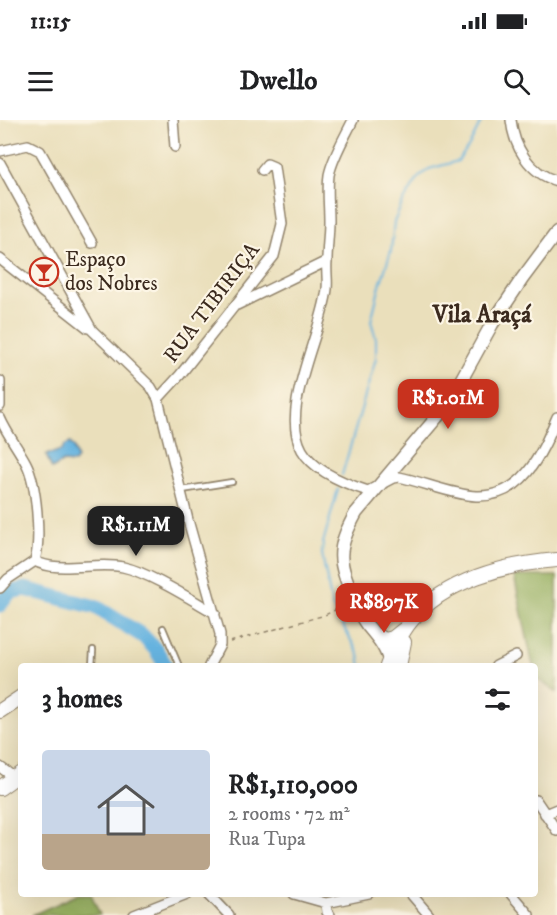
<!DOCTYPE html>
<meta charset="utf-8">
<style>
:root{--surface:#fff;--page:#f6f6f6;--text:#202124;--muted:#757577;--accent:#c8321e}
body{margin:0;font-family:"IM FELL DW Pica",serif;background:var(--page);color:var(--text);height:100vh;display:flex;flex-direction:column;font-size:22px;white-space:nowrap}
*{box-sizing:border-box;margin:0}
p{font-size:20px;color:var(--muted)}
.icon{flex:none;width:33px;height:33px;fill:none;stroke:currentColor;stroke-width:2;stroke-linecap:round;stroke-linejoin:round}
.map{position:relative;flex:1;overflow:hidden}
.details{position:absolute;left:18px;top:543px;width:520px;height:234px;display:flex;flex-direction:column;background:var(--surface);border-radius:6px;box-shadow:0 6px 24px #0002}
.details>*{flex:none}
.price{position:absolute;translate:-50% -51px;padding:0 14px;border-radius:12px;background:var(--accent);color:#fff;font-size:20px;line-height:39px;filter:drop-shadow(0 2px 3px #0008)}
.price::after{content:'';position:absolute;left:50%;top:36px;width:18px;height:14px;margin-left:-9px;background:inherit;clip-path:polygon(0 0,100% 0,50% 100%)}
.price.selected{background:#222;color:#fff}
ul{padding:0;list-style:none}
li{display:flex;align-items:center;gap:18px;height:150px;padding:0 24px}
li span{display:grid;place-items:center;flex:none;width:168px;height:120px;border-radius:6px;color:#555}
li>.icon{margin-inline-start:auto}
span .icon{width:72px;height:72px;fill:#fffc;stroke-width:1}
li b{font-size:26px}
h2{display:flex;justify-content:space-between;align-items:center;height:72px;padding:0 24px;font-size:26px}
.status{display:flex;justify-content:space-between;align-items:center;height:42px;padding:0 30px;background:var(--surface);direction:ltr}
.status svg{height:16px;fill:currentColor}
header{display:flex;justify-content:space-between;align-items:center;height:78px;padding:0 24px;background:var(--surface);font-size:27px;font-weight:700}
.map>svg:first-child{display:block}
.forest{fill:#96af60;stroke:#686c3f;stroke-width:1.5}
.water{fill:#66b3df;stroke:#506e7e;stroke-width:1.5}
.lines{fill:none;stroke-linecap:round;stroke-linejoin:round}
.stream{stroke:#66b3df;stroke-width:2}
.river{stroke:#66b3df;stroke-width:15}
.service-casing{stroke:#92846c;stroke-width:8}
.minor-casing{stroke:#92846c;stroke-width:12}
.tertiary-casing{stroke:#92846c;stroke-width:15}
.secondary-casing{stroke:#92846c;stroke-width:16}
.path{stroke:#92846c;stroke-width:1.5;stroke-dasharray:4.5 4.5;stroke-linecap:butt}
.service{stroke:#fff;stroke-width:4.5}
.minor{stroke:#fff;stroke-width:9}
.tertiary{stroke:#fff;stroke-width:12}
.secondary{stroke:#fff;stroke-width:14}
.labels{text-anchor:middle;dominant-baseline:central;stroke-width:4.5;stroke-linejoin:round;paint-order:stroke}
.poi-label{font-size:21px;fill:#3b2a1e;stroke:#fcf5e5;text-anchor:start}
.street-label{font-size:21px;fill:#3b2a1e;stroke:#fcf5e5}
.quarter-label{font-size:24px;font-weight:bold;fill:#3b2a1e;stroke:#fcf5e5}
</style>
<div class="status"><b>11:15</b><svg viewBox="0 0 49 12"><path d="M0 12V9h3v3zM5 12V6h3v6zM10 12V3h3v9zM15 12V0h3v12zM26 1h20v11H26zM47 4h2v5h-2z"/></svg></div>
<header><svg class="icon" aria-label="menu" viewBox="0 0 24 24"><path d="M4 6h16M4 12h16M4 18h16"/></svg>Dwello<svg class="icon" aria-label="search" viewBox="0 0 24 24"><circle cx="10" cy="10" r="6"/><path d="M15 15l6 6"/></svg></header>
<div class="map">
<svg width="557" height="795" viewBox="0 0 557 795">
<rect width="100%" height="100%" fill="#fcf5e5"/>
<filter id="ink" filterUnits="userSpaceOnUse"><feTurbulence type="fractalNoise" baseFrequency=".0167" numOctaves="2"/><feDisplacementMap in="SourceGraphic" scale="12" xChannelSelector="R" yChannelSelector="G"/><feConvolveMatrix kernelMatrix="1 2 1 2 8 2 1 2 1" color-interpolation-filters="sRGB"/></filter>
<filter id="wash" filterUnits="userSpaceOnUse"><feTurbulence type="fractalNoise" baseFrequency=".008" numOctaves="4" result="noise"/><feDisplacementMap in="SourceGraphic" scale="24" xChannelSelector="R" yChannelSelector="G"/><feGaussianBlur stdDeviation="1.35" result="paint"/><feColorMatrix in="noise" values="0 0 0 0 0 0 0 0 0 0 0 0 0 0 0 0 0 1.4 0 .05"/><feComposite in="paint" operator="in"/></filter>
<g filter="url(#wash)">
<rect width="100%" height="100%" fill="#eadfbb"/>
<path class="forest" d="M 514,456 L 557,456 L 557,573 L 536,558 L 536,546 L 533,546 Z
M 79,774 L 91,774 L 100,795 L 32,795 Z"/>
<path class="water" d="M 70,323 L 73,326 L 77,339 L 74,343 L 63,342 L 52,349 L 46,335 L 62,330 L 64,326 Z"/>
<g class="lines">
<path class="stream" d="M 342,355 L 376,238 L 376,219 L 371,201 L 380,165 L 391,131 L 394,102 L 402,84 L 419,57 L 429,49 L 458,41 L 469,26 L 482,0
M 338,369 L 323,423 L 322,434 L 332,486 L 359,535 L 361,546"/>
<path class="river" d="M 0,485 L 10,472 L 25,469 L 96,487 L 143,516 L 156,530 L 166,546"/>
</g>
</g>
<g filter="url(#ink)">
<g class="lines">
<g class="service-casing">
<path id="service" d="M 182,370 L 232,362
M 163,508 L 179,546
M 92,546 L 93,530"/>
</g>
<g class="minor-casing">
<path id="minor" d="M 173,0 L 175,27
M 353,0 C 345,17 333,36 329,55 C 327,71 329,85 329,101 C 329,114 327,128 327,142 C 326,151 328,160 327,169 C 322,214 279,289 302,330 C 314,351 346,364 368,371 L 393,358 L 399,357 C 423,362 454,375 476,376 C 524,378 542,332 557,297
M 511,0 C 514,27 529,53 557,61
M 0,31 L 28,25 L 40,31 L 92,123
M 0,43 L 92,210 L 151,267 L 158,279 L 188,400 L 220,514 L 220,525 L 209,546
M 0,139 L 88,208
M 237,185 L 327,141
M 0,261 L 0,286
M 158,279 L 180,255 L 274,136 L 282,104 L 274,47 L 267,44 L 262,50
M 0,298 C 7,314 18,328 26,343 C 37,364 41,419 35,441 L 8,459 L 0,468
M 35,441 C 58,454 96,441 123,447 C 148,452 192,480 215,493
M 496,546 L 516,536
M 0,647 L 15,658
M 536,680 L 557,711
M 545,694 L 557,689
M 209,774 L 229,795
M 294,774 L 326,783 L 369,774
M 411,774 L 429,795
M 511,774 L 529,795
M 326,783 L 327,792 L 330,795
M 134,795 L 187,774"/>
</g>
<g class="tertiary-casing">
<path id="tertiary" d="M 390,545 C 388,529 377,517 367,505 C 361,497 358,489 355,480 C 338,442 335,431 356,393 L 448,284 L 492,204 L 522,159 L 557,112"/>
</g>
<g class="secondary-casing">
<path id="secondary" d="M 378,516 L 385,520 L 393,518 L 403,510
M 387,546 C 393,531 400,514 411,501 C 444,460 506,444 557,440
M 399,546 L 404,522
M 0,591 L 21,577
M 0,668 L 21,653"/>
</g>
<path class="path" d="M 230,522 L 325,495 L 345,485"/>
<use href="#service" class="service"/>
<use href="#minor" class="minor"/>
<use href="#tertiary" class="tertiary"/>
<use href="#secondary" class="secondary"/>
</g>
</g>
<defs>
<g id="bar-ring" transform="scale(1.5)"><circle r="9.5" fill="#fcf5e5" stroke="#c8321e" stroke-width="1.5"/><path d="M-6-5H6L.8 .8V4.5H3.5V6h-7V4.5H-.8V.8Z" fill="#c8321e"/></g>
</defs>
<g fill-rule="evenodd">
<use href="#bar-ring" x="44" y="152"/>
</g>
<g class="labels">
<g class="poi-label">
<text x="65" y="140">Espaço<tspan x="65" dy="24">dos Nobres</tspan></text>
</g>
<g class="street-label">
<text transform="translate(212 183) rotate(-53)">RUA TIBIRIÇA</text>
</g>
<g class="quarter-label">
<text x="482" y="195">Vila Araçá</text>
</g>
</g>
</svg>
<b class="price" style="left:448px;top:310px">R$1.01M</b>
<b class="price selected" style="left:136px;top:437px">R$1.11M</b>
<b class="price" style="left:384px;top:514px">R$897K</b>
<section class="details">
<h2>3 homes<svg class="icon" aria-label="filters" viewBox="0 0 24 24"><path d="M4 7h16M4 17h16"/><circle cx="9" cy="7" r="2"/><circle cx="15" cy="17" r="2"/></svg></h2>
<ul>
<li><span style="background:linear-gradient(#c9d6e8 70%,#b9a48a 0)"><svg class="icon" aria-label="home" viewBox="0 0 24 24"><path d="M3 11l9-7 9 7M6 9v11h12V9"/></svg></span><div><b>R$1,110,000</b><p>2 rooms · 72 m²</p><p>Rua Tupa</p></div></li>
</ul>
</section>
</div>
